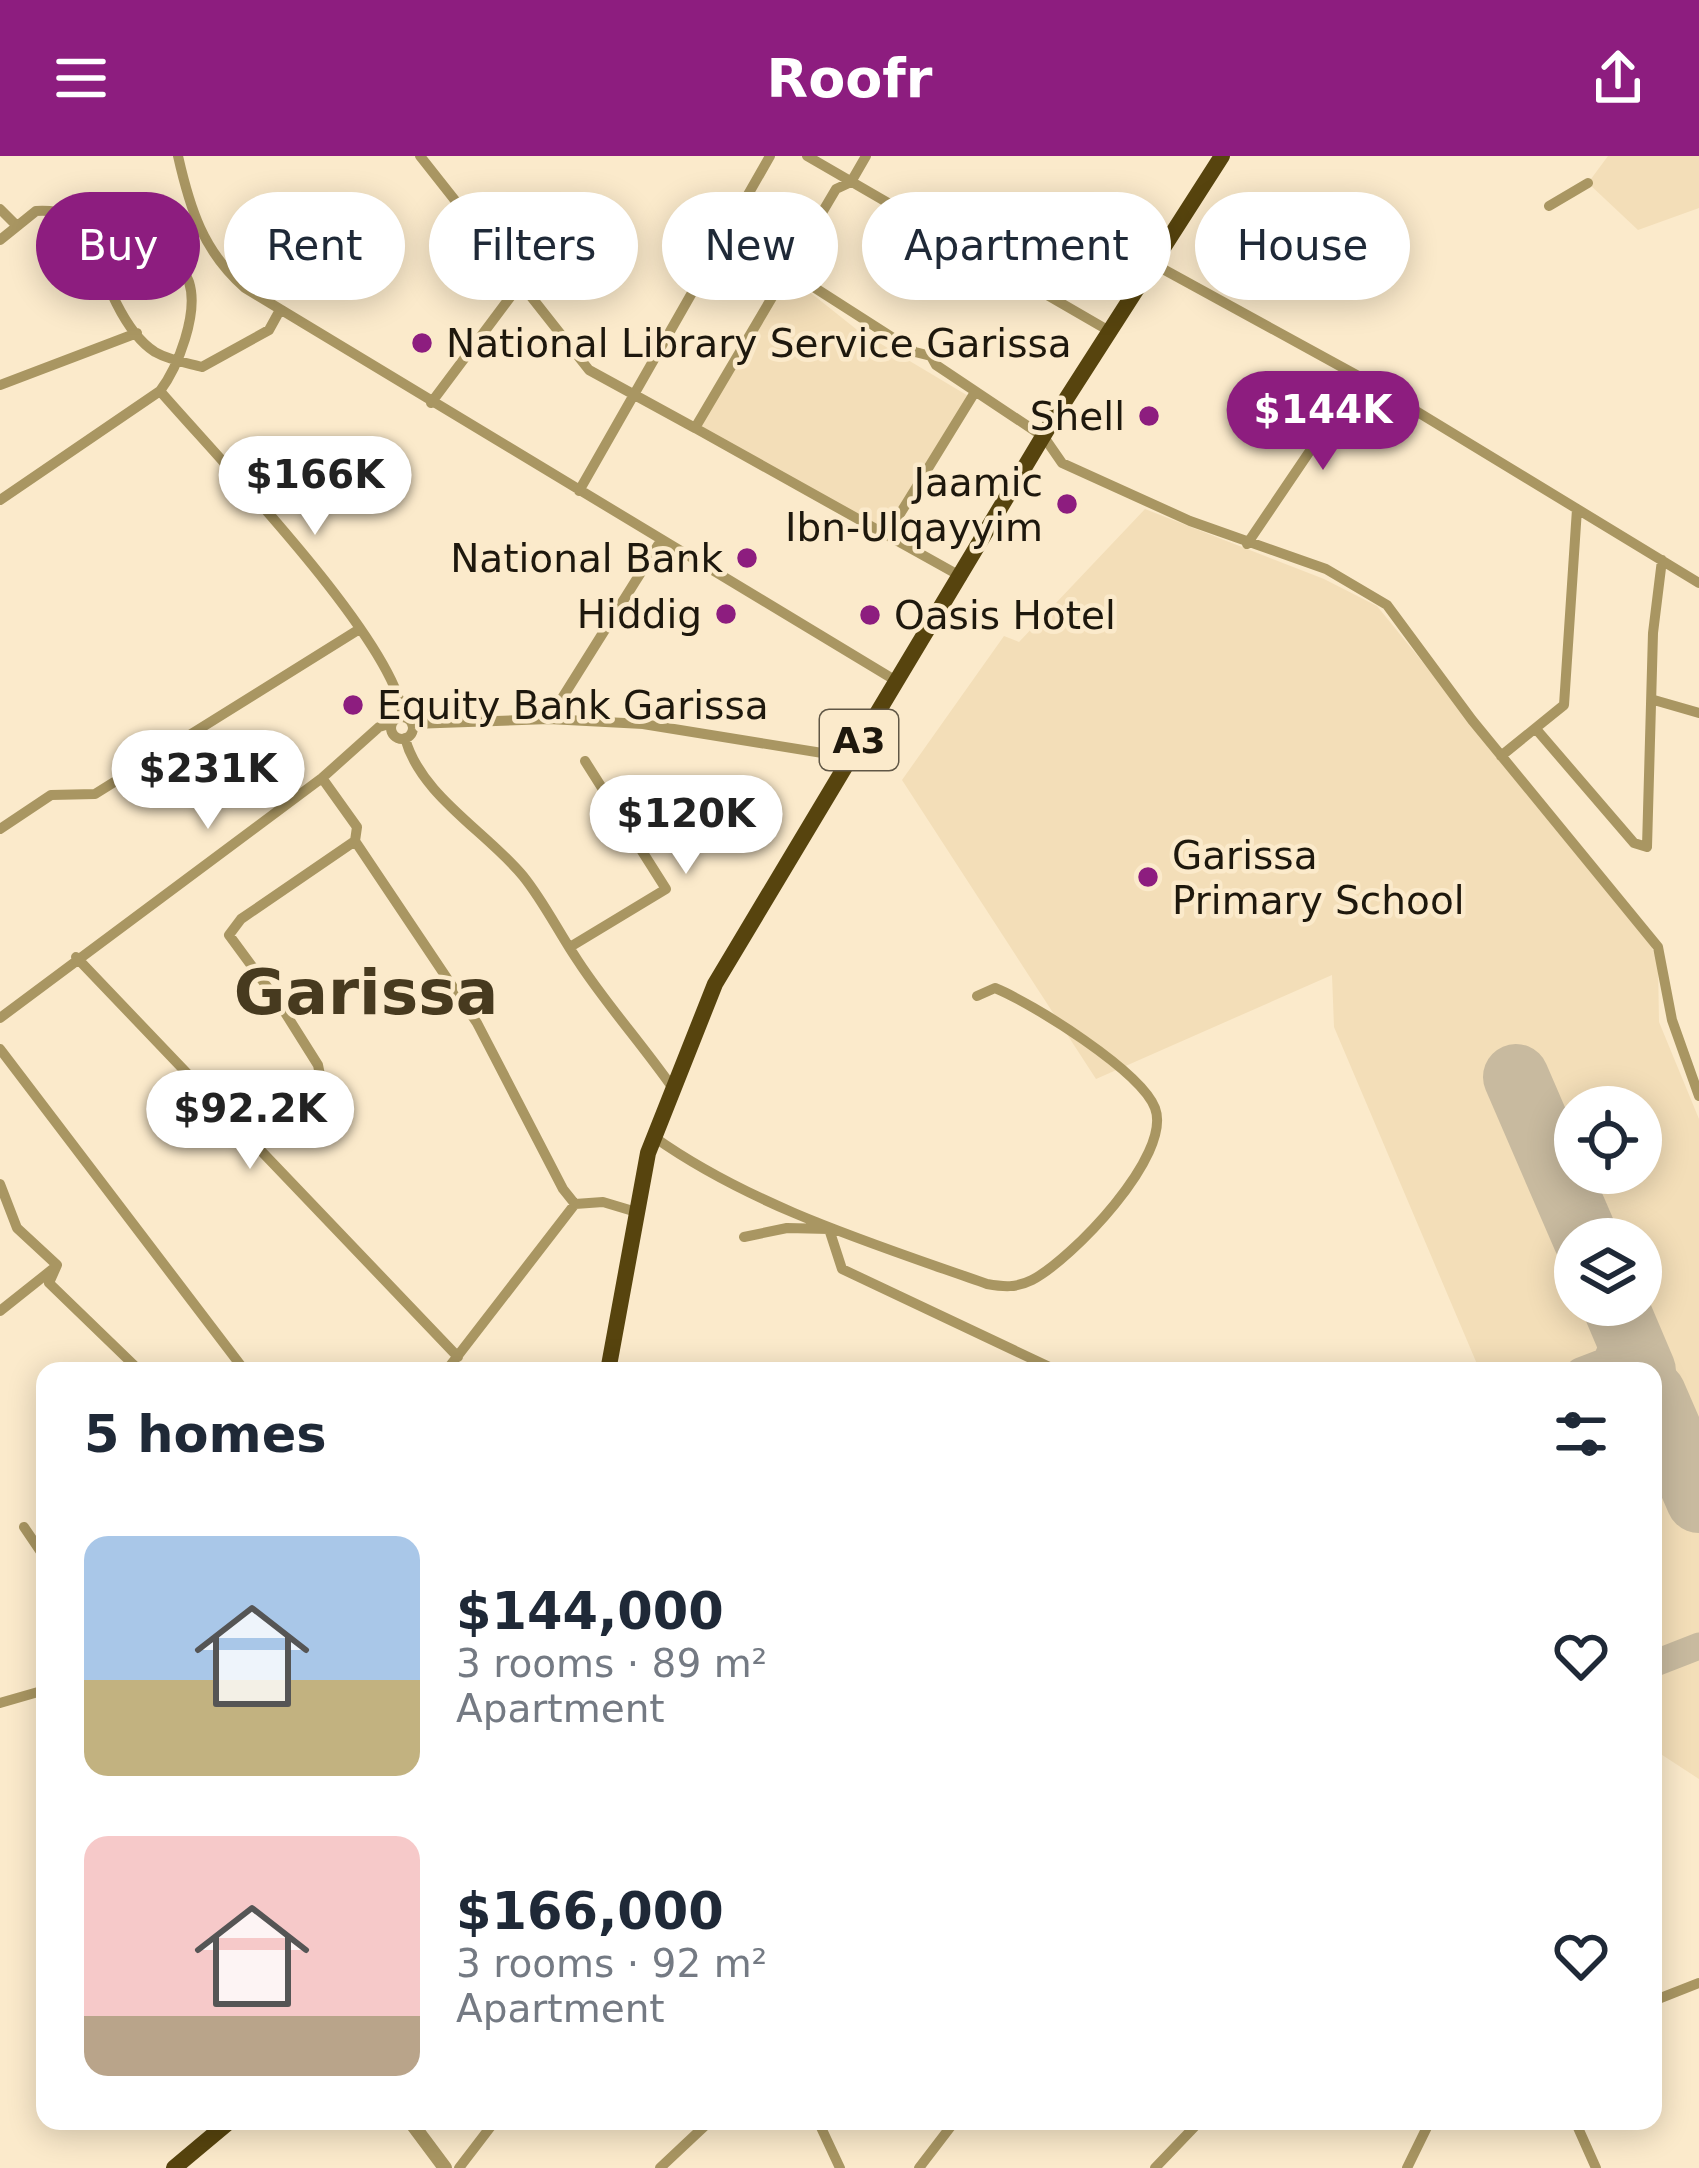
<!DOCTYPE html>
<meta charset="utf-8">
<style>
:root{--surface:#fff;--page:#f2f2f3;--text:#1f2937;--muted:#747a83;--accent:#8d1d7f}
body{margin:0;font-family:"DejaVu Sans",sans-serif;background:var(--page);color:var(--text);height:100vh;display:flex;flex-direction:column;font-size:45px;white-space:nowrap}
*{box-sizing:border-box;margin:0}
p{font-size:39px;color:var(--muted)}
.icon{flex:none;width:66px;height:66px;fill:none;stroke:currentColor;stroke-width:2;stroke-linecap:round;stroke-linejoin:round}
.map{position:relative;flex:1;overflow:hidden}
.sheet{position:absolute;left:36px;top:1206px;width:1626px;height:768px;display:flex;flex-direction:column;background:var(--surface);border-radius:24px;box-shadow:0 6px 30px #0003}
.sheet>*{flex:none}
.top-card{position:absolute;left:36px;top:36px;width:1629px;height:108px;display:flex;gap:24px}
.tools{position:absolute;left:1554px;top:930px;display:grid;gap:24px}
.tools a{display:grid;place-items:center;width:108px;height:108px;border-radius:50%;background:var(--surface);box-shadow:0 6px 30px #0003;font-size:60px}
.price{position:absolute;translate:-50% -102px;padding:0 27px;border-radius:42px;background:#fff;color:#222;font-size:39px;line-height:78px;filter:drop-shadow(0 3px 6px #0008)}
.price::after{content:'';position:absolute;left:50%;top:72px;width:36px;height:27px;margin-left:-18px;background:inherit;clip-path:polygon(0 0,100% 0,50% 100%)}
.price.current{background:var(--accent);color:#fff}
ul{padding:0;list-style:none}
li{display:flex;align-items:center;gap:36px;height:300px;padding:0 48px}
li span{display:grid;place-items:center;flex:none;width:336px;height:240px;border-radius:24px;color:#555}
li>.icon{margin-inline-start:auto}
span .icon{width:144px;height:144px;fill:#fffc;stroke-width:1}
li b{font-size:51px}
h2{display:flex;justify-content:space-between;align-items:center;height:144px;padding:0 48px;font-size:51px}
.pill{padding:0 42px;border-radius:54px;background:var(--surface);box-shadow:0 6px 30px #0003;font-size:42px;line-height:108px}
.pill.current{background:var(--accent);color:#fff}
header{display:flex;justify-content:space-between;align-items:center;height:156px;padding:0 48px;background:var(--accent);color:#fff;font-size:54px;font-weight:700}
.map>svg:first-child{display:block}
.built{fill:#f3deb8;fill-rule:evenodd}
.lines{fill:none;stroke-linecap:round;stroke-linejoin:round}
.taxiway{stroke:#c8ba9f;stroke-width:27}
.runway{stroke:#c8ba9f;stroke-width:66}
.minor{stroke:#a99662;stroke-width:10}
.tertiary{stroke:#a99662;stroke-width:14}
.trunk{stroke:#57440e;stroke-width:16}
.poi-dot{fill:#8d1d7f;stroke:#fbeacb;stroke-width:4.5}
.labels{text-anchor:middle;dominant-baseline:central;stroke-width:9;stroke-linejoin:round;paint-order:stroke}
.shield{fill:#fbeacb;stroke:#605746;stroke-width:3}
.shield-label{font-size:36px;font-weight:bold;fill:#1e180d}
.poi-label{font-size:39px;fill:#1e180d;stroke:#fbeacb;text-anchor:start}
.town-label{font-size:63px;font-weight:bold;fill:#473a1f;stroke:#fbeacb}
</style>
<header><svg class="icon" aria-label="menu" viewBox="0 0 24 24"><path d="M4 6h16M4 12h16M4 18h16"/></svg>Roofr<svg class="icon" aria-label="share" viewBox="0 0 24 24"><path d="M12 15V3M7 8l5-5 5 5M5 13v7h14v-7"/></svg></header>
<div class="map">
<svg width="1699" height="2012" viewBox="0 0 1699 2012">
<rect width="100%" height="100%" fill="#fbeacb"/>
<path class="built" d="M 1608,0 L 1699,0 L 1699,52 L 1638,74 L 1588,27 Z
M 787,118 L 856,173 L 970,241 L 887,377 L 696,272 Z
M 1145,353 L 1324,423 L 1377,450 L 1650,786 L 1658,808 L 1659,866 L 1699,963 L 1699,1623 L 1653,1593 L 1653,1215 L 1480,1215 L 1334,871 L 1332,819 L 1096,923 L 902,624 L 1004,480 L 1019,486 ZM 1575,951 L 1641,951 L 1641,1017 L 1575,1017 ZM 1575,1083 L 1641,1083 L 1641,1149 L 1575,1149 Z"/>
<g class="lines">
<path class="taxiway" d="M 1580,1215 L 1606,1205 L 1615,1184
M 1653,1508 L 1699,1490"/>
<path class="runway" d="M 1516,921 L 1586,1083
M 1615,1149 L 1643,1215
M 1653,1238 L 1699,1344"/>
<path class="minor" d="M 178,0 C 190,53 203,95 245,132 L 898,526
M 420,0 L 589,214 L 695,272
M 807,0 L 1111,176
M 866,0 L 851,26 L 836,33 L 695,272 L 962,421
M 1549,50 L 1588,27
M 0,53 L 16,69
M 86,70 C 100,108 119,173 155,196 C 169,204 187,207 202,211 L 269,174 L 280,154
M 0,84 L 36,55 C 107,51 106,115 197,70
M 1152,107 L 1360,221 L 1699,427
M 787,114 L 915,196 L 931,200 L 936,209 L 1044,281 L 1062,307 L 1190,365 L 1326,413 L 1387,449 L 1472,564 L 1658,791 L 1672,864 L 1699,940
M 0,229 L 137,177
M 160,235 C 215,299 397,486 403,561
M 431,247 L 520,128
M 579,335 L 770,0
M 0,344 L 160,235 C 178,211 199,157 189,126 C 184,112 172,99 163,86
M 887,379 L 975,236
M 1247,388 L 1360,221
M 1654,544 L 1699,557
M391 572a11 11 0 1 1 22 0a11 11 0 1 1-22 0Z
M 549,563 L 660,386
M 412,568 L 549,563 L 643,568 L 847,601
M 1536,573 L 1634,687 L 1647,691 L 1653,477 L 1662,404
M 405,582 C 420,639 487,676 523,720 C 544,746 559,777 578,805 C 606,848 642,888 672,931
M 1501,600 L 1564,549 L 1577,353
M 322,622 L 357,671 L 355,685 L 477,867 L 563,1033 L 575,1048 L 603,1046 L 633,1055
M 0,673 L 51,639 L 95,638 L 358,474
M 570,791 L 666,733 L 585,605
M 76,801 L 458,1201
M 0,862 L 322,622 L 379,571 L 392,567
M 0,893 L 245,1215
M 654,981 C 753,1051 874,1088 987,1128 C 1004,1131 1016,1132 1032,1124 C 1071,1104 1173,999 1155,952 C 1141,915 1032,847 995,832 L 977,840
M 253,986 L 321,924 L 318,909 L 279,847 L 229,779 L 241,763 L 355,685
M 0,1028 L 17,1072 L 57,1109 L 49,1127 L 140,1215
M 744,1081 L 787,1072 L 829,1073 L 842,1113 L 1058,1215
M 0,1155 L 54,1112
M 446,1215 L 575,1048
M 24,1371 L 45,1402
M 0,1547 L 45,1534
M 1653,1845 L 1699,1827
M 818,1965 L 840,2012
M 1575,1965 L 1596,2012
M 459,2012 L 495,1965
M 660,2012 L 710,1965
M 919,2012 L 955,1965
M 1155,2012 L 1200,1965
M 1407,2012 L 1430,1965"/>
<path class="tertiary" d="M 410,1965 L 445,2012"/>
<path class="trunk" d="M 608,1215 L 648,997 L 715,828 L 1054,262 L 1222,0
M 174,2012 L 230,1965"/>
</g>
<g class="poi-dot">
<circle cx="422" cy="187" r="12"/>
<circle cx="1149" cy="260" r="12"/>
<circle cx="1067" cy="348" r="12"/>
<circle cx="747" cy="402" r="12"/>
<circle cx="726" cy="458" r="12"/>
<circle cx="870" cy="459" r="12"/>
<circle cx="353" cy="549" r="12"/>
<circle cx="1148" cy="721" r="12"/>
</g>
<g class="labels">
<rect class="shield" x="820" y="554" width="78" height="60" rx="9"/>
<g class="shield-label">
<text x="859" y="584">A3</text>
</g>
<g class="poi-label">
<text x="446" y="187">National Library Service Garissa</text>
<text x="1125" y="260" text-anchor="end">Shell</text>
<text x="1043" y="326" text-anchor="end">Jaamic<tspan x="1043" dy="45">Ibn-Ulqayyim</tspan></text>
<text x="723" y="402" text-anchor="end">National Bank</text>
<text x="702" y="458" text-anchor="end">Hiddig</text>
<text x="894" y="459">Oasis Hotel</text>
<text x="377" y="549">Equity Bank Garissa</text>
<text x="1172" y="699">Garissa<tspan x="1172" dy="45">Primary School</tspan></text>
</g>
<g class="town-label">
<text x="366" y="836">Garissa</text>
</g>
</g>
</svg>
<div class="tools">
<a><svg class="icon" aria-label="locate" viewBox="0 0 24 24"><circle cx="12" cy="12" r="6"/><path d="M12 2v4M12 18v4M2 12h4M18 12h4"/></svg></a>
<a><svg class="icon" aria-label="layers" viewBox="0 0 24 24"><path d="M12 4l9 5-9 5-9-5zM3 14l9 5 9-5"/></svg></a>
</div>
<b class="price current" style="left:1323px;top:317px">$144K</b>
<b class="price" style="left:315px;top:382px">$166K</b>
<b class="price" style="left:208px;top:676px">$231K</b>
<b class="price" style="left:686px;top:721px">$120K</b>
<b class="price" style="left:250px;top:1016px">$92.2K</b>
<div class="top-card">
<a class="pill current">Buy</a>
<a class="pill">Rent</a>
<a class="pill">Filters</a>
<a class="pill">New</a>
<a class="pill">Apartment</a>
<a class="pill">House</a>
</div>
<section class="sheet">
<h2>5 homes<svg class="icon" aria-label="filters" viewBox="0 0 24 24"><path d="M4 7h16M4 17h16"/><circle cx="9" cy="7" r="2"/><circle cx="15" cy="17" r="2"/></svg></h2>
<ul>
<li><span style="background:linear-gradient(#a9c7e8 60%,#c2b280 0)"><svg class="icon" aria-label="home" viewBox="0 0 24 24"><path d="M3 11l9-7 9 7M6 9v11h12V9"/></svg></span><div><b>$144,000</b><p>3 rooms · 89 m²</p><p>Apartment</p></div><svg class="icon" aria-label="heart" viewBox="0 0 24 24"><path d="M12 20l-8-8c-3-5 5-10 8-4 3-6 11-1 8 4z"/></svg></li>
<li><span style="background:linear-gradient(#f6c9c9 75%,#b9a48a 0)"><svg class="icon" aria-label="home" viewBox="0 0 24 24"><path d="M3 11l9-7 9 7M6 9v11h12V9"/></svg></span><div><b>$166,000</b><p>3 rooms · 92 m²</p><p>Apartment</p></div><svg class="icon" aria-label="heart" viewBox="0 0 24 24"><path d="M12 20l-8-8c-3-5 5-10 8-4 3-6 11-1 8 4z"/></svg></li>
</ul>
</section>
</div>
